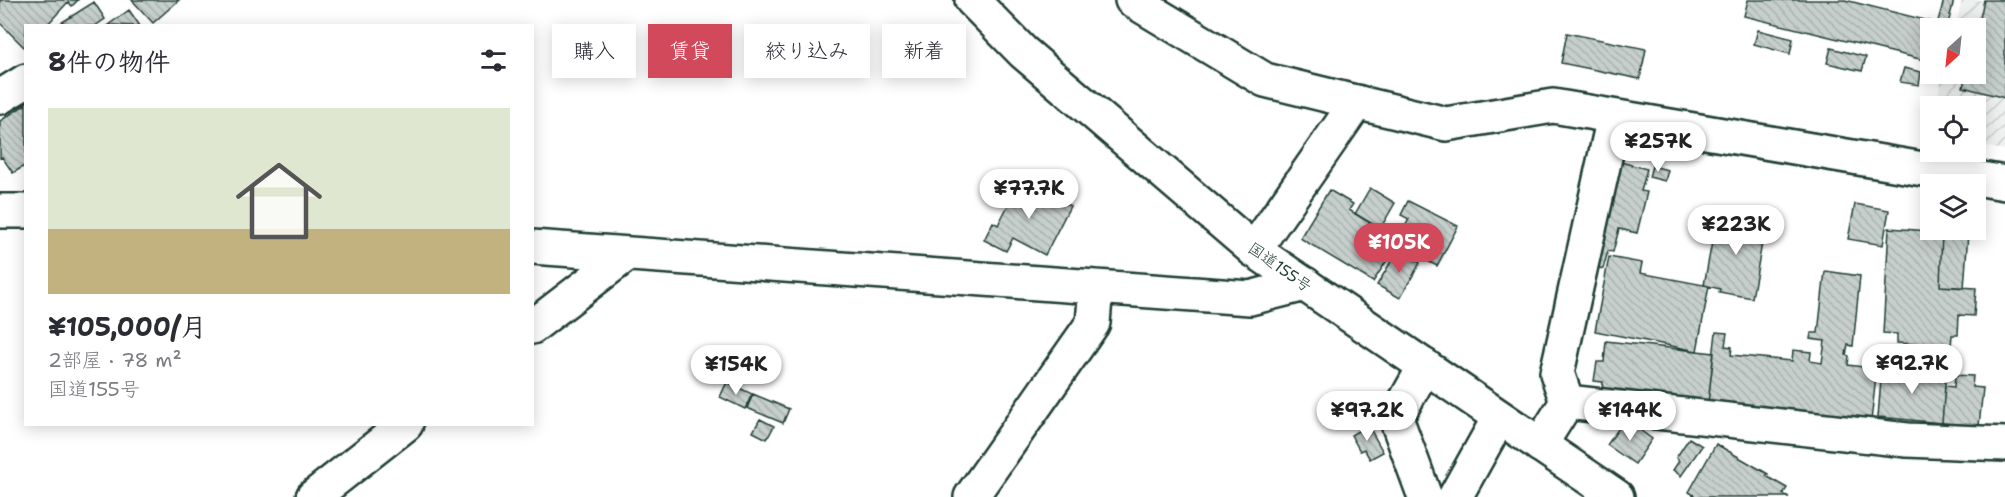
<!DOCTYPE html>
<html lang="ja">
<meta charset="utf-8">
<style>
:root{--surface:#fff;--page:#f7f7f7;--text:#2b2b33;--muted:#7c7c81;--line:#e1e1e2;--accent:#d1495b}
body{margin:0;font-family:"Shantell Sans","Klee One",sans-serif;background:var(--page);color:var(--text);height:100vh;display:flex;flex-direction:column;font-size:22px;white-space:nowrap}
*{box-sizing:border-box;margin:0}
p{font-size:20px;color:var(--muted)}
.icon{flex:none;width:33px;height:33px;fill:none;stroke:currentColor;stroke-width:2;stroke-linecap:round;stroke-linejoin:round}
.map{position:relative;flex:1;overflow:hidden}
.panel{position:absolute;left:24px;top:24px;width:510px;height:402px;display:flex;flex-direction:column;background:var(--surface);border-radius:0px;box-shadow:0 3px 15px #0003}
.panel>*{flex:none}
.hud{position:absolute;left:552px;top:24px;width:570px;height:54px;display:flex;gap:12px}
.needle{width:39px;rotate:207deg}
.tools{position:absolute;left:1920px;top:18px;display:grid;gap:12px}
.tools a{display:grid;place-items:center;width:66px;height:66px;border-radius:0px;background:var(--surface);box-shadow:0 3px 15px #0003;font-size:30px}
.price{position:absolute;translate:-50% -51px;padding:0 14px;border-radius:21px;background:#fff;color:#222;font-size:20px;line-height:39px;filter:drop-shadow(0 2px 3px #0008)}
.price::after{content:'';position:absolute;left:50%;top:36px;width:18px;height:14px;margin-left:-9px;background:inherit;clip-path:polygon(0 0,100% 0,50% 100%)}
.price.active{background:var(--accent);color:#fff}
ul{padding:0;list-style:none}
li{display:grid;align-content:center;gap:12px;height:318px;padding:0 24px}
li+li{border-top:2px solid var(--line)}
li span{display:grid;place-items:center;height:186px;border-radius:0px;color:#555}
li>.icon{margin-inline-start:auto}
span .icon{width:108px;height:108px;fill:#fffc;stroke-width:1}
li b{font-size:26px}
h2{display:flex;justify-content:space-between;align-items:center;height:72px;padding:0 24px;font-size:26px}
.tag{padding:0 21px;border-radius:0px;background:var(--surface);box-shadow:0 3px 15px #0003;font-size:21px;line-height:54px}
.tag.active{background:var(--accent);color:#fff}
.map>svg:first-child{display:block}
.industrial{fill:url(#industrial-furrows)}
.building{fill:url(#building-back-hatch);stroke:#1f3d34;stroke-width:1.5}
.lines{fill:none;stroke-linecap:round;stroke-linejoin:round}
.street-casing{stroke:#1f3d34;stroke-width:38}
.secondary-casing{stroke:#1f3d34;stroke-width:38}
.highway-casing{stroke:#1f3d34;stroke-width:38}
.street{stroke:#fff;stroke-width:33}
.secondary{stroke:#fff;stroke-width:33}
.highway{stroke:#fff;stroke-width:33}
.labels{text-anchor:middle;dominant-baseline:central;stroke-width:5;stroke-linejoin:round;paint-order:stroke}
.street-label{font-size:16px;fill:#1f3d34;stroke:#fff}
</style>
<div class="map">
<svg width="2005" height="497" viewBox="0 0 2005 497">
<defs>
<pattern id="industrial-furrows" width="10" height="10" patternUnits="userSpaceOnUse" patternTransform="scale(1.5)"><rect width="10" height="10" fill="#eef1f0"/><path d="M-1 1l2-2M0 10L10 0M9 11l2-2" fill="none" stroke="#ccd0ce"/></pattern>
<pattern id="building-back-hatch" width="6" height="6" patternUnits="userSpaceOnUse" patternTransform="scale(1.5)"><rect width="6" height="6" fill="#c7cfcc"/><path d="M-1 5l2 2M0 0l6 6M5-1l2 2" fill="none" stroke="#aab3b0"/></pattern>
</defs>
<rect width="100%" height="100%" fill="#fff"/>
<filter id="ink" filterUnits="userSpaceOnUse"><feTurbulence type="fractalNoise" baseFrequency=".0167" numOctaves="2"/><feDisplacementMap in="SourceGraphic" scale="12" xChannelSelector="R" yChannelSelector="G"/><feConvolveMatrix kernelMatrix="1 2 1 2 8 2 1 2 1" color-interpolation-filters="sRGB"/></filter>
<g filter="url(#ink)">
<path class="industrial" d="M 1962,0 L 2005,0 L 2005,150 L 1976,145 L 1976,106 L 1935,106 L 1943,74 L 1976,74 L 1976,28 L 1955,28 Z"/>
<path class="building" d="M 0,0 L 78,0 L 72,6 L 68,2 L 46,26 L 26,26 L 25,48 L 0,23 Z
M 132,0 L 179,0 L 153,23 Z
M 1748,0 L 1845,0 L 1933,22 L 1924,60 L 1744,16 Z
M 1944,0 L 1954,0 L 1947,28 L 1936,28 Z
M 1984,0 L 2005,0 L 2005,98 L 1963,87 L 1966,74 L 1976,74 L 1976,36 Z
M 94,2 L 105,19 L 95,26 L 56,26 Z
M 129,10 L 140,26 L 108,25 Z
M 1758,30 L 1793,39 L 1790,54 L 1754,44 Z
M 1567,33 L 1646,49 L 1640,79 L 1561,63 Z
M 1831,48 L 1866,57 L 1862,71 L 1827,63 Z
M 1904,68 L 1921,72 L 1919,85 L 1900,82 Z
M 26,104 L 26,165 L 13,173 L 2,157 L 0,158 L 0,121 Z
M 1613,160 L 1647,169 L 1641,191 L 1647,192 L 1637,233 L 1619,229 L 1613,252 L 1608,251 L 1603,269 L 1587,264 Z
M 1652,166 L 1668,170 L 1665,181 L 1649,177 Z
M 1021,180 L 1070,206 L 1045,255 L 1013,238 L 1006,251 L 984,240 L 993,222 L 998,225 Z
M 1370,188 L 1395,203 L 1380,229 L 1355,214 Z
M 1329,190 L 1353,204 L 1349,210 L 1393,236 L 1387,247 L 1393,251 L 1373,282 L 1300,238 Z
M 1408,201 L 1458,226 L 1437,266 L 1425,260 L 1428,254 L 1399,238 L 1409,219 L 1401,215 Z
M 1855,204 L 1889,210 L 1883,245 L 1848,239 Z
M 1730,214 L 1765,220 L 1762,237 L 1763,238 L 1752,298 L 1719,292 L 1720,289 L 1704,285 L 1715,226 L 1728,229 Z
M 1889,228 L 1942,232 L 1940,286 L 1976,288 L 1974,316 L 1959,315 L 1958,335 L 1952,335 L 1951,346 L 1897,343 L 1897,334 L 1883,333 Z
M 1942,232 L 1968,233 L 1964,288 L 1940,286 Z
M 1398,250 L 1420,263 L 1400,298 L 1377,285 Z
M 1609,257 L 1642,263 L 1640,273 L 1709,286 L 1697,351 L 1595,331 Z
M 1825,271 L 1860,276 L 1853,346 L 1848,345 L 1846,355 L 1849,356 L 1848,365 L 1863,367 L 1864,357 L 1878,359 L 1871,421 L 1708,403 L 1716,332 L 1727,333 L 1725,346 L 1732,347 L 1731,355 L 1792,361 L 1793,350 L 1811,352 L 1810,361 L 1822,363 L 1825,341 L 1810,339 L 1811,333 L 1818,333 Z
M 1606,341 L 1714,353 L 1708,403 L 1602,391 L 1603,382 L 1594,381 L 1597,362 L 1604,362 Z
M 1882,367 L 1946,372 L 1942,423 L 1878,417 Z
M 1955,375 L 1973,376 L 1972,387 L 1983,388 L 1979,426 L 1942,423 L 1945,386 L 1954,387 Z
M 727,382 L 752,394 L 745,409 L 720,397 Z
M 753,394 L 789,409 L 783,423 L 747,408 Z
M 760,419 L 774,426 L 767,439 L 753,432 Z
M 1625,419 L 1652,439 L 1635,464 L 1607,445 Z
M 1368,425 L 1383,452 L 1370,459 L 1364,449 L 1360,451 L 1351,435 Z
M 1689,438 L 1702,446 L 1681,476 L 1673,470 L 1679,461 L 1676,458 Z
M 1716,444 L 1768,474 L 1766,476 L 1787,488 L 1783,494 L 1789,497 L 1693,497 L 1694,495 L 1689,492 Z"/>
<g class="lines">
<g class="street-casing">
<path id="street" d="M 0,97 L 26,81
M 0,211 L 26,211
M 532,247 L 1250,298 L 1305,284
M 1254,250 L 1357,102
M 532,327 L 627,254
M 1425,366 L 1396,418 L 1425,497
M 1567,402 L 1557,373 L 1614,117
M 1540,445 L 1567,402 L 1907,440 L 2005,444
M 313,497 L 406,424
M 971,497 L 1093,323 L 1096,287
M 1455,497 L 1499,418"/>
</g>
<g class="secondary-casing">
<path id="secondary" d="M 1132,0 L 1265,80 L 1446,124 L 1553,106 L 2005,183"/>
</g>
<g class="highway-casing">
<path id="highway" d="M 972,0 L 1023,52 L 1254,250 L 1617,497"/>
</g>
<use href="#street" class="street"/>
<use href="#secondary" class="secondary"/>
<use href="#highway" class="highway"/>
</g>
</g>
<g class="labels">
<g class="street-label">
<text transform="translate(1280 267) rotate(35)">国道155号</text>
</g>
</g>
</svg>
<div class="tools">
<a><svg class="needle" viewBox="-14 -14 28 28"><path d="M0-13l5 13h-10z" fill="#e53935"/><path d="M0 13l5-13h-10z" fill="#7c7c81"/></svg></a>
<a><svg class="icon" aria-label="locate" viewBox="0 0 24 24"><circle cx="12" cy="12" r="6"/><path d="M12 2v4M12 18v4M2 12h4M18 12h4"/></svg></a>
<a><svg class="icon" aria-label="layers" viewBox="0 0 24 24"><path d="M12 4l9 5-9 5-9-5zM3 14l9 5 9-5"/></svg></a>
</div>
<b class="price" style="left:1658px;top:173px">¥257K</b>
<b class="price" style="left:1029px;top:220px">¥77.7K</b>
<b class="price" style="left:1736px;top:256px">¥223K</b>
<b class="price active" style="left:1399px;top:274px">¥105K</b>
<b class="price" style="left:1912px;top:395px">¥92.7K</b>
<b class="price" style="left:736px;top:396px">¥154K</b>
<b class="price" style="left:1367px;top:442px">¥97.2K</b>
<b class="price" style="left:1630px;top:442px">¥144K</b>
<div class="hud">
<a class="tag">購入</a>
<a class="tag active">賃貸</a>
<a class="tag">絞り込み</a>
<a class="tag">新着</a>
</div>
<section class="panel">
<h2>8件の物件<svg class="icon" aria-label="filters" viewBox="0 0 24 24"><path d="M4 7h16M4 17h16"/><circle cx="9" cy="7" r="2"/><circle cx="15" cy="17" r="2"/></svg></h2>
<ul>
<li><span style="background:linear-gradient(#dfe7d0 65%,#c2b280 0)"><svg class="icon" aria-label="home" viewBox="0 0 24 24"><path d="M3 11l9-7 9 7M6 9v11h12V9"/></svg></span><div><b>¥105,000/月</b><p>2部屋 · 78 m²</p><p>国道155号</p></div></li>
</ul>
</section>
</div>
